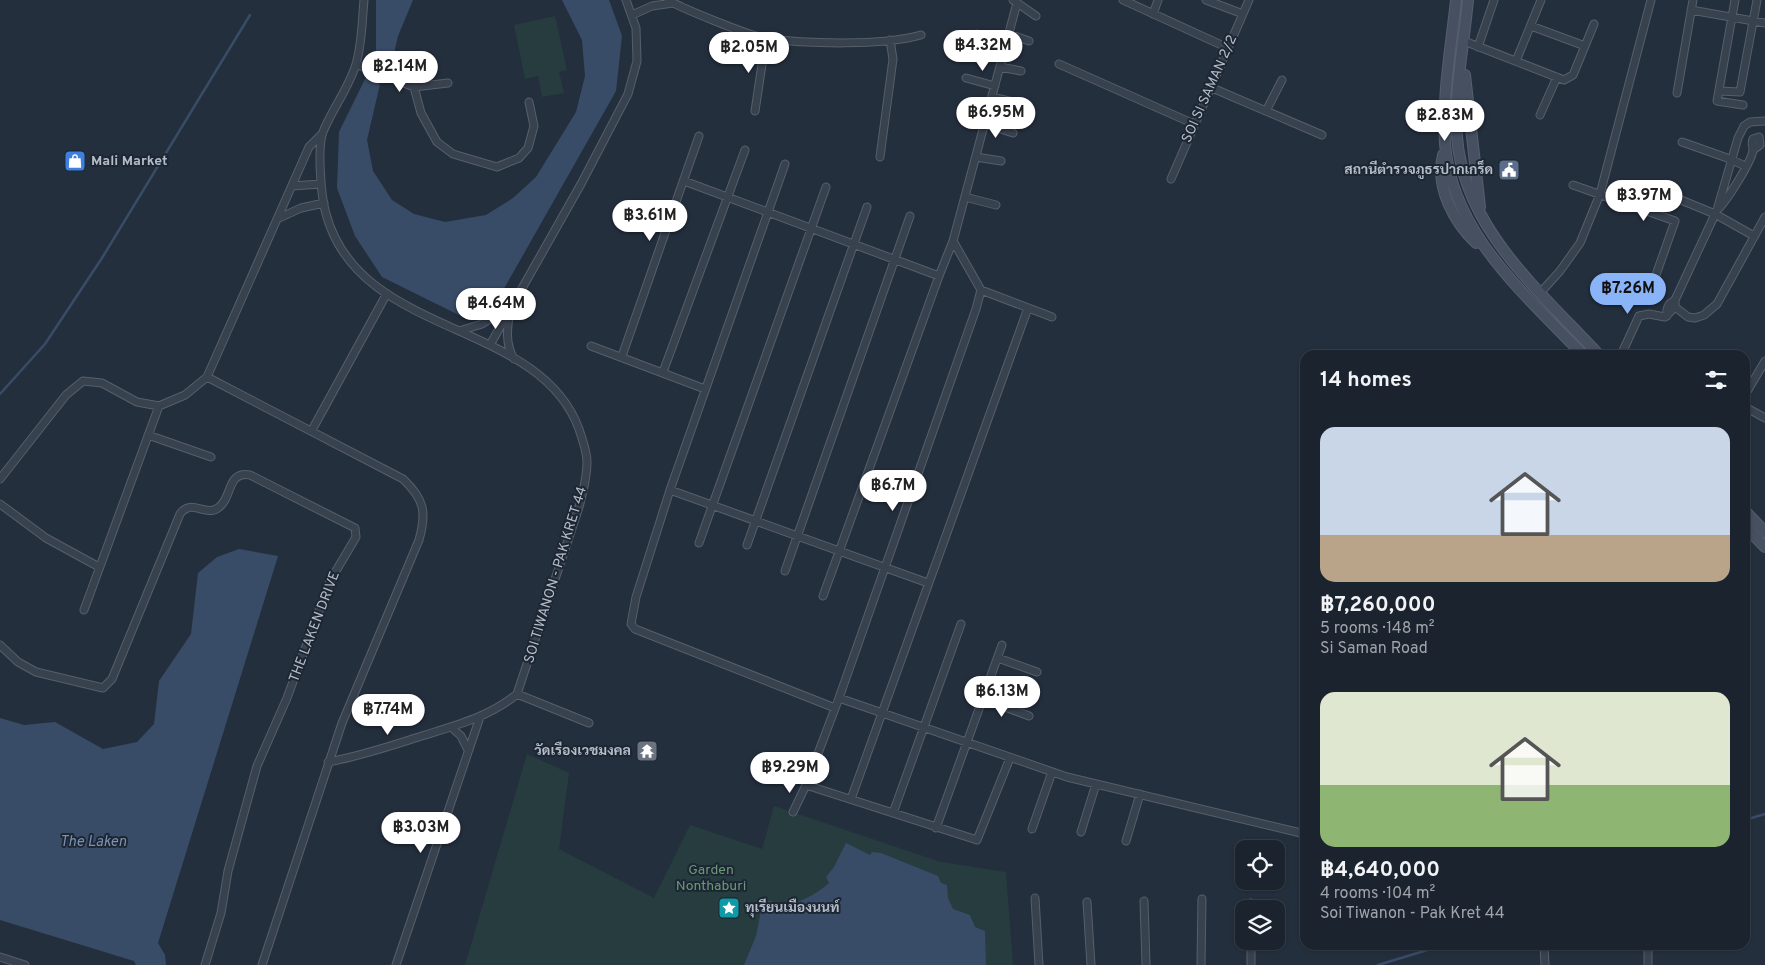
<!DOCTYPE html>
<meta charset="utf-8">
<style>
:root{--surface:#1b232e;--page:#282f3a;--text:#f1f3f6;--muted:#a0a4aa;--line:#39404a;--accent:#8ab4f8}
body{margin:0;font-family:Overpass,Sarabun,sans-serif;background:var(--page);color:var(--text);height:100vh;display:flex;flex-direction:column;font-size:19px;white-space:nowrap}
*{box-sizing:border-box;margin:0}
p{font-size:16px;color:var(--muted)}
.icon{flex:none;width:28px;height:28px;fill:none;stroke:currentColor;stroke-width:2;stroke-linecap:round;stroke-linejoin:round}
.map{position:relative;flex:1;overflow:hidden}
.sheet{position:absolute;left:1300px;top:350px;width:450px;height:600px;display:flex;flex-direction:column;background:var(--surface);border-radius:15px;box-shadow:0 1px 4px #0004,0 0 0 1px var(--line)}
.sheet>*{flex:none}
.buttons{position:absolute;left:1235px;top:840px;display:grid;gap:10px}
.buttons a{display:grid;place-items:center;width:50px;height:50px;border-radius:10px;background:var(--surface);box-shadow:0 1px 4px #0004,0 0 0 1px var(--line);font-size:25px}
.price{position:absolute;translate:-50% -42px;padding:0 11px;border-radius:18px;background:#fff;color:#222;font-size:16px;line-height:32px;filter:drop-shadow(0 1px 2px #0008)}
.price::after{content:'';position:absolute;left:50%;top:30px;width:15px;height:11px;margin-left:-8px;background:inherit;clip-path:polygon(0 0,100% 0,50% 100%)}
.price.active{background:var(--accent);color:#111}
ul{padding:0;list-style:none}
li{display:grid;align-content:center;gap:10px;height:265px;padding:0 20px}
li span{display:grid;place-items:center;height:155px;border-radius:15px;color:#555}
li>.icon{margin-inline-start:auto}
span .icon{width:90px;height:90px;fill:#fffc;stroke-width:1}
li b{font-size:21px}
h2{display:flex;justify-content:space-between;align-items:center;height:60px;padding:0 20px;font-size:21px}
.map>svg:first-child{display:block}
.green{fill:#263c3f}
.water{fill:#394c67}
.lines{fill:none;stroke-linecap:round;stroke-linejoin:round}
.stream{stroke:#394c67;stroke-width:2.5}
.street-casing{stroke:#565f6c;stroke-width:9}
.secondary-casing{stroke:#565f6c;stroke-width:12}
.street{stroke:#38414e;stroke-width:7}
.secondary{stroke:#465061;stroke-width:10}
.labels{text-anchor:middle;dominant-baseline:central;stroke-width:4;stroke-linejoin:round;paint-order:stroke}
.street-label{font-size:14px;fill:#b4bcc9;stroke:#1d2633}
.poi-label{font-size:14px;font-weight:bold;fill:#b4bcc9;stroke:#1d2633;text-anchor:start}
.park-label{font-size:14px;fill:#6b9a76;stroke:#1d2633}
.water-label{font-size:15px;font-style:italic;fill:#7c92b1;stroke:#1d2633}
</style>
<div class="map">
<svg width="1765" height="965" viewBox="0 0 1765 965">
<rect width="100%" height="100%" fill="#242f3e"/>
<path class="green" d="M 555,16 L 567,70 L 559,72 L 564,93 L 542,97 L 538,76 L 525,79 L 514,25 Z
M 527,754 L 569,773 L 559,849 L 654,898 L 690,825 L 762,849 L 774,806 L 941,862 L 1006,872 L 1013,965 L 465,965 Z"/>
<path class="water" d="M 376,0 L 413,0 L 398,36 L 390,71 L 376,63 Z
M 562,0 L 609,0 L 622,36 L 616,91 L 497,301 L 469,320 L 382,277 L 355,236 L 337,188 L 339,132 L 366,77 L 380,84 L 367,140 L 373,171 L 392,200 L 414,214 L 445,222 L 486,215 L 513,198 L 536,177 L 576,112 L 585,76 L 582,40 Z
M 239,549 L 278,556 L 158,943 L 165,955 L 166,965 L 136,965 L 134,961 L 0,920 L 0,718 L 24,725 L 55,722 L 103,749 L 137,742 L 154,724 L 159,681 L 191,634 L 198,573 L 217,557 Z
M 846,843 L 870,855 L 872,852 L 881,853 L 938,876 L 941,883 L 947,885 L 948,898 L 953,909 L 970,915 L 975,927 L 985,931 L 986,965 L 744,965 L 756,936 L 763,901 L 772,901 L 773,907 C 795,905 813,897 829,883 L 826,877 L 834,867 Z"/>
<g class="lines">
<path class="stream" d="M 0,394 L 45,344 L 102,258 L 250,15
M 1745,820 L 1765,814
M 1378,965 L 1444,945"/>
<g class="street-casing">
<path id="street" d="M 668,0 C 681,8 750,36 764,38 C 806,44 882,46 921,35
M 1013,0 L 1036,16
M 1123,0 L 1228,48
M 1206,0 L 1243,14
M 1735,0 L 1717,101 L 1743,105
M 1691,10 L 1765,23
M 1153,14 L 1158,0
M 632,15 L 652,6 L 673,3
M 977,34 L 1006,45
M 1009,34 L 1029,41
M 1464,41 L 1564,80 L 1573,75 L 1585,46 L 1531,26
M 1585,46 L 1594,24
M 1478,47 L 1494,0
M 1516,61 L 1541,0
M 356,64 L 414,87 L 448,83
M 1059,64 L 1194,124
M 1000,67 L 1021,71
M 966,78 L 995,86
M 414,87 L 421,113 L 437,142 L 453,154 L 497,167 L 519,158 L 528,148 L 534,126 L 529,102
M 1210,87 L 1322,135
M 1719,91 L 1740,92 L 1757,0
M 1677,93 L 1693,0
M 992,97 L 1017,103
M 755,111 L 763,58 L 762,38
M 1266,111 L 1282,80
M 1540,115 L 1557,77
M 985,124 L 1013,133
M 1682,142 L 1730,159 L 1745,166
M 880,157 L 893,59 L 890,40
M 976,157 L 1001,161
M 785,164 L 670,490 L 636,597 L 631,624 L 635,629 L 835,708
M 1171,179 L 1249,0
M 684,181 L 939,276
M 1573,185 L 1675,221 L 1651,289
M 292,186 L 321,184
M 1652,188 L 1715,214 L 1754,236
M 965,197 L 996,205
M 1719,208 C 1727,200 1752,161 1753,150 C 1753,145 1751,144 1753,139 L 1759,137 L 1760,145 L 1753,150
M 277,219 L 301,208 L 324,203
M 981,290 L 1052,317
M 1541,292 L 1560,271 L 1580,243 L 1600,194 L 1651,0
M 1675,307 L 1688,317 L 1695,318 L 1704,315 L 1717,304 L 1765,217
M 510,311 C 507,328 505,344 514,359
M 1667,316 C 1666,308 1668,304 1675,300
M 459,331 L 482,324 L 507,308
M 490,345 L 581,184 L 628,94 L 637,61 L 636,28 L 626,0
M 591,346 L 705,389
M 1621,355 L 1639,316 L 1649,314 L 1665,317 L 1675,307 L 1675,300 L 1717,210 L 1738,138 L 1744,126 L 1750,122 L 1765,121
M 622,356 L 699,136
M 663,372 L 745,150
M 207,377 L 309,147 L 322,134
M 1745,395 L 1765,361
M 1745,407 L 1765,418
M 312,430 L 386,295
M 148,435 L 211,457
M 0,479 L 66,395 L 83,381 L 102,383 L 137,402 L 159,406 L 185,395 L 207,377 L 403,479 C 424,499 427,512 419,540 L 342,723 L 262,965
M 670,490 L 928,583
M 0,504 L 46,538 L 99,567
M 699,543 L 826,187
M 747,545 L 867,207
M 785,571 L 910,216
M 823,596 L 939,276 L 953,241 L 1017,3
M 84,610 L 159,406
M 0,645 L 18,662 L 36,672 L 103,688 L 112,679 L 180,514 C 191,498 205,517 218,508 C 233,498 226,471 250,475 L 355,528 L 356,537 L 330,581 L 287,698 L 257,766 L 228,871 L 221,913 L 205,965
M 998,658 L 1037,672
M 517,694 L 589,723
M 839,698 L 1067,777 L 1305,834
M 984,699 L 1029,716
M 451,727 L 461,736 L 468,750
M 328,762 C 362,756 393,745 425,735 C 457,725 491,716 517,694 L 579,507 C 583,492 587,478 587,462 C 587,451 582,439 579,429 C 538,318 360,339 326,214 C 321,197 317,147 323,132 C 332,109 349,88 356,64 C 362,44 362,21 364,0
M 806,785 L 977,840 L 1010,758
M 851,799 L 1028,308
M 793,812 L 806,785 L 839,698 L 976,309 L 981,290 L 953,241
M 893,813 L 961,624
M 936,828 L 1002,645
M 1032,829 L 1052,772
M 1081,832 L 1096,784
M 1126,841 L 1140,794
M 1035,898 L 1039,965
M 1144,901 L 1146,965
M 1087,902 L 1091,965
M 1251,909 L 1251,903
M 1544,945 L 1545,965
M 1648,945 L 1648,965
M 0,957 L 25,965
M 396,965 L 480,717
M 1201,965 L 1202,899
M 1251,965 L 1251,941"/>
</g>
<g class="secondary-casing">
<path id="secondary" d="M 1456,0 C 1451,47 1442,96 1445,144 C 1452,234 1525,294 1583,355
M 1468,0 C 1464,44 1454,92 1457,137 C 1464,229 1540,291 1599,355
M 1465,75 L 1480,207
M 1443,155 C 1435,187 1454,222 1476,243
M 1745,511 L 1765,532
M 1745,526 L 1765,547"/>
</g>
<use href="#street" class="street"/>
<use href="#secondary" class="secondary"/>
</g>
<defs>
<g id="shop-square" transform="scale(1.125)"><rect x="-9" y="-9" width="18" height="18" rx="4" fill="#3f7fe0" stroke="#1d2633"/><path d="M-5-2.5h2.3a2.7 3.5 0 0 1 5.4 0H5L5.5 6h-11ZM-1.5-2.5h3a1.5 2.3 0 0 0-3 0Z" fill="#fff"/></g>
<g id="civic-square" transform="scale(1.125)"><rect x="-9" y="-9" width="18" height="18" rx="4" fill="#5c6f8a" stroke="#1d2633"/><path d="M-.6-6.5H3V-4.5H.6V-3L4-1V1h2V6H-6V1h2V-1L-.6-3ZM-1.2 2.5V6h2.4V2.5Z" fill="#fff"/></g>
<g id="temple-square" transform="scale(1.125)"><rect x="-9" y="-9" width="18" height="18" rx="4" fill="#6b7280" stroke="#1d2633"/><path d="M0-6L5-2H3V0L6.5 2.5H4V6H1.5V3h-3V6H-4V2.5H-6.5L-3 0V-2H-5Z" fill="#fff"/></g>
<g id="sight-square" transform="scale(1.125)"><rect x="-9" y="-9" width="18" height="18" rx="4" fill="#0f9aa8" stroke="#1d2633"/><path d="M0-6L1.8-2.2L6-1.7L2.9 1.2L3.7 5.4L0 3.3L-3.7 5.4L-2.9 1.2L-6-1.7L-1.8-2.2Z" fill="#fff"/></g>
</defs>
<g fill-rule="evenodd">
<use href="#shop-square" x="75" y="161"/>
<use href="#civic-square" x="1509" y="170"/>
<use href="#temple-square" x="647" y="751"/>
<use href="#sight-square" x="729" y="908"/>
</g>
<g class="labels">
<g class="street-label">
<text transform="translate(1210 89) rotate(-66)">SOI SI SAMAN 2/2</text>
<text transform="translate(556 575) rotate(-73)">SOI TIWANON - PAK KRET 44</text>
<text transform="translate(315 627) rotate(-69)">THE LAKEN DRIVE</text>
</g>
<g class="poi-label">
<text x="91" y="161">Mali Market</text>
<text x="1493" y="170" text-anchor="end">สถานีตำรวจภูธรปากเกร็ด</text>
<text x="631" y="751" text-anchor="end">วัดเรืองเวชมงคล</text>
<text x="745" y="908">ทุเรียนเมืองนนท์</text>
</g>
<g class="park-label">
<text x="711" y="870">Garden<tspan x="711" dy="16">Nonthaburi</tspan></text>
</g>
<g class="water-label">
<text x="93" y="842">The Laken</text>
</g>
</g>
</svg>
<div class="buttons">
<a><svg class="icon" aria-label="locate" viewBox="0 0 24 24"><circle cx="12" cy="12" r="6"/><path d="M12 2v4M12 18v4M2 12h4M18 12h4"/></svg></a>
<a><svg class="icon" aria-label="layers" viewBox="0 0 24 24"><path d="M12 4l9 5-9 5-9-5zM3 14l9 5 9-5"/></svg></a>
</div>
<b class="price" style="left:983px;top:72px">฿4.32M</b>
<b class="price" style="left:749px;top:74px">฿2.05M</b>
<b class="price" style="left:400px;top:93px">฿2.14M</b>
<b class="price" style="left:996px;top:139px">฿6.95M</b>
<b class="price" style="left:1445px;top:142px">฿2.83M</b>
<b class="price" style="left:1644px;top:222px">฿3.97M</b>
<b class="price" style="left:650px;top:242px">฿3.61M</b>
<b class="price active" style="left:1628px;top:315px">฿7.26M</b>
<b class="price" style="left:496px;top:330px">฿4.64M</b>
<b class="price" style="left:893px;top:512px">฿6.7M</b>
<b class="price" style="left:1002px;top:718px">฿6.13M</b>
<b class="price" style="left:388px;top:736px">฿7.74M</b>
<b class="price" style="left:790px;top:794px">฿9.29M</b>
<b class="price" style="left:421px;top:854px">฿3.03M</b>
<section class="sheet">
<h2>14 homes<svg class="icon" aria-label="filters" viewBox="0 0 24 24"><path d="M4 7h16M4 17h16"/><circle cx="9" cy="7" r="2"/><circle cx="15" cy="17" r="2"/></svg></h2>
<ul>
<li><span style="background:linear-gradient(#c9d6e8 70%,#b9a48a 0)"><svg class="icon" aria-label="home" viewBox="0 0 24 24"><path d="M3 11l9-7 9 7M6 9v11h12V9"/></svg></span><div><b>฿7,260,000</b><p>5 rooms · 148 m²</p><p>Si Saman Road</p></div></li>
<li><span style="background:linear-gradient(#dfe7d0 60%,#8fb573 0)"><svg class="icon" aria-label="home" viewBox="0 0 24 24"><path d="M3 11l9-7 9 7M6 9v11h12V9"/></svg></span><div><b>฿4,640,000</b><p>4 rooms · 104 m²</p><p>Soi Tiwanon - Pak Kret 44</p></div></li>
</ul>
</section>
</div>
